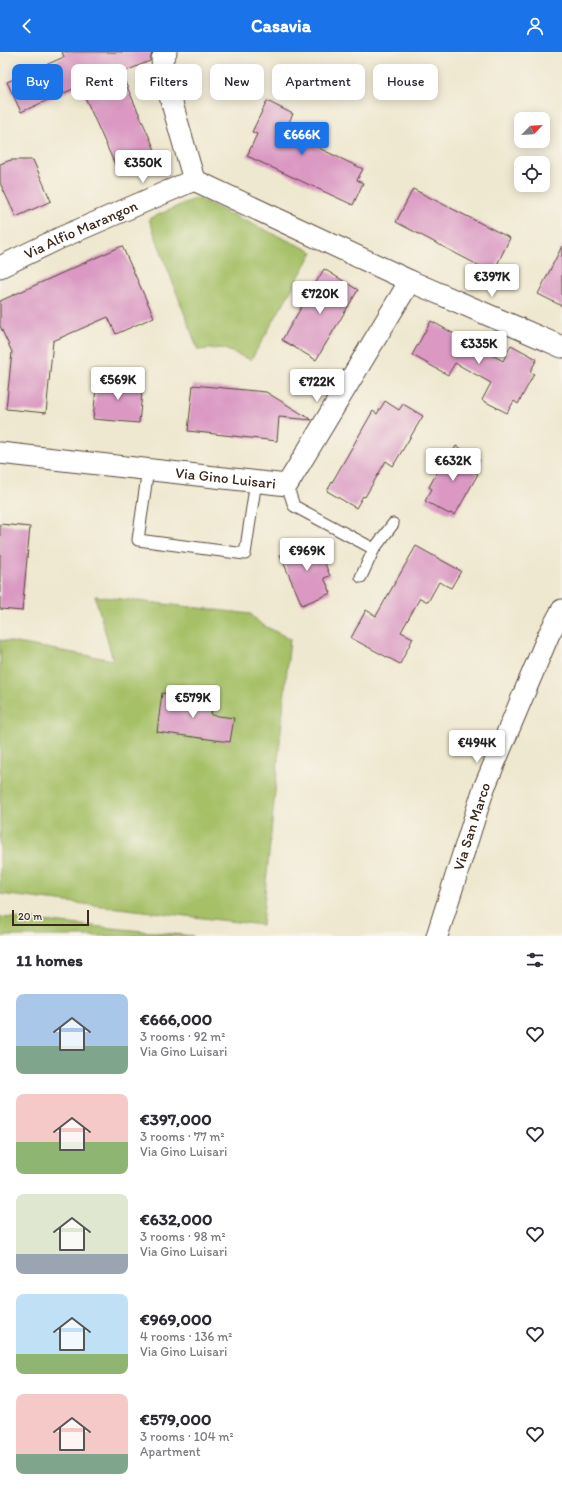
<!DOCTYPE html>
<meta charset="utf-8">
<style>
:root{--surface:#fff;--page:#f2f2f3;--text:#2b2b33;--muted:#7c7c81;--accent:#1a73e8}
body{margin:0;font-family:Itim,sans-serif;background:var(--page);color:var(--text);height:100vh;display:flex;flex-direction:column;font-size:15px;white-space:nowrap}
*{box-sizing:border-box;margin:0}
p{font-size:13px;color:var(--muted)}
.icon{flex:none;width:22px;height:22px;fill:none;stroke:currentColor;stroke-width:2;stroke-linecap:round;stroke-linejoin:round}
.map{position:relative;height:884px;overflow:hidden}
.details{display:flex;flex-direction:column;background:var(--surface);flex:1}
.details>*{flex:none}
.guide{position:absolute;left:12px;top:12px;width:538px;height:36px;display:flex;gap:8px}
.needle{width:26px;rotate:65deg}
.tools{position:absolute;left:514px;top:60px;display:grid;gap:8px}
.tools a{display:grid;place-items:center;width:36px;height:36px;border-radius:8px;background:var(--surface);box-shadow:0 2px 10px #0003;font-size:20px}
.scale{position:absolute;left:12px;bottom:10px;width:77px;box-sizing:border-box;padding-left:4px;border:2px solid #3b2a1e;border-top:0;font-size:11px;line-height:14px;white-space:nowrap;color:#3b2a1e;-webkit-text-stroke:3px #f7f3e8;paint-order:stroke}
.price{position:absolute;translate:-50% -34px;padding:0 9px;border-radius:4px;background:#fff;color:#222;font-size:13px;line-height:26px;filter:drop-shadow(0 1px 2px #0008)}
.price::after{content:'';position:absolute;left:50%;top:24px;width:12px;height:9px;margin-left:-6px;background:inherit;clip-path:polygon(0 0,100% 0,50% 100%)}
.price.active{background:var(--accent);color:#fff}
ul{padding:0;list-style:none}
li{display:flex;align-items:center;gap:12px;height:100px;padding:0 16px}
li span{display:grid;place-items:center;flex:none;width:112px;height:80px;border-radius:8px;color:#555}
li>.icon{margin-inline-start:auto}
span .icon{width:48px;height:48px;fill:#fffc;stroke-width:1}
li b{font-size:17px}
h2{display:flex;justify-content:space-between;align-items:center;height:48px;padding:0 16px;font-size:17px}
.pill{padding:0 14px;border-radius:8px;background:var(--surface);box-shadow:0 2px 10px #0003;font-size:14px;line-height:36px}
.pill.active{background:var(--accent);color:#fff}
header{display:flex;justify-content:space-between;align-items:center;height:52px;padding:0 16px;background:var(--accent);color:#fff;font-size:18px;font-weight:800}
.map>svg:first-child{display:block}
.green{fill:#a5c066;stroke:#707542}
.building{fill:#da98c3}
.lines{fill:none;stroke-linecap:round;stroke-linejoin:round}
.lane-casing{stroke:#564639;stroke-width:13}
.street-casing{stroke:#564639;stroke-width:23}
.lane{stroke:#fff;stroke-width:11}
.street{stroke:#fff;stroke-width:21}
.labels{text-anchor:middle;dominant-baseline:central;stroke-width:3.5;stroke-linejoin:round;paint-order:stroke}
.street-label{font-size:15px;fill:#3b2a1e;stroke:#f7f3e8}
</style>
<header><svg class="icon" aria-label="back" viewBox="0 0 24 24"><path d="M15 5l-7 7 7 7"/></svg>Casavia<svg class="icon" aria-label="person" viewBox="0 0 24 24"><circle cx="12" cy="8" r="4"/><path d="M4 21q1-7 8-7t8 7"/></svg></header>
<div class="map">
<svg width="562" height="884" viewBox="0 0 562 884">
<rect width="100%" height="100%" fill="#f7f3e8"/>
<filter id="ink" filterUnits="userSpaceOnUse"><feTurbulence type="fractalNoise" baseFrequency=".025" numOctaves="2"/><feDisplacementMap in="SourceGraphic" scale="8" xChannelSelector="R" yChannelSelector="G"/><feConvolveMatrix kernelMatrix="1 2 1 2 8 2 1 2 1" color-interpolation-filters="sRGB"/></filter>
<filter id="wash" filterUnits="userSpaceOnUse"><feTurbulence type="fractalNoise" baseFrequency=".012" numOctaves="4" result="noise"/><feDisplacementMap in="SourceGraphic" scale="16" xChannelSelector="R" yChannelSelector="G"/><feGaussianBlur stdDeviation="0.9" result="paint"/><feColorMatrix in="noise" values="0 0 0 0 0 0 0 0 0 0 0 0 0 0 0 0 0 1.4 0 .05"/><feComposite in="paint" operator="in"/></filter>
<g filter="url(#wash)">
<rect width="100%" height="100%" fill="#efe8d0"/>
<path class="green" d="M 196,146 L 313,200 L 251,308 L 222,296 L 198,298 L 149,167 Z
M 95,544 L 251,562 L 261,572 L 290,587 L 262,873 L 0,842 L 0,588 L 113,608 Z
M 0,865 L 193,884 L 0,884 Z"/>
<g id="blocks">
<path class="building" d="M 62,0 L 152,0 L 150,9 L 121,21 L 155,98 L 116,115 L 80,34 L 21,60 L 7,30 L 64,5 Z
M 267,49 L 293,62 L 287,74 L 306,83 L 304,89 L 363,117 L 357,128 L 363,131 L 353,153 L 247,104 L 257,82 L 252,80 Z
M 11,108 L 33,108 L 51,149 L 16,165 L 0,131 L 0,112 Z
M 413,137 L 510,186 L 493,221 L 396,170 Z
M 122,194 L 154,265 L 116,282 L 108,265 L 53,289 L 46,361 L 6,357 L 12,300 L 0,274 L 0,249 Z
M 562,194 L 562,254 L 538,242 Z
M 324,217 L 358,238 L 316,308 L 282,288 Z
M 431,269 L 503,309 L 511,293 L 537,307 L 530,320 L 534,322 L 518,352 L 514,349 L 507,361 L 482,348 L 491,331 L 455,311 L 448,323 L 412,303 Z
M 97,326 L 143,331 L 139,371 L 93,367 Z
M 193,333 L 266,340 L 312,368 L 279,365 L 277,389 L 188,379 Z
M 385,349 L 399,358 L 403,352 L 423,364 L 393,414 L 386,409 L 365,445 L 363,444 L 356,456 L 327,439 L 373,359 L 377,362 Z
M 456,394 L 480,408 L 474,420 L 478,422 L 455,463 L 450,461 L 449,462 L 425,449 L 432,437 L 429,435 L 440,415 L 443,417 Z
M 0,472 L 30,475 L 22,559 L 0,557 Z
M 315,488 L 330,524 L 324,526 L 331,541 L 302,553 L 280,503 Z
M 416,494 L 461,519 L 451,536 L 439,530 L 428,550 L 420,546 L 401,580 L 413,586 L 400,612 L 351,586 L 366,558 L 376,564 Z
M 162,641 L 213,648 L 211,663 L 234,666 L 230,690 L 157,680 Z"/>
</g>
</g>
<g filter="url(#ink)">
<use href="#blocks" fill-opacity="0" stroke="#564639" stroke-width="1"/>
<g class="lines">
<g class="lane-casing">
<path id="lane" d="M 148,417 L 138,488 L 245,502 L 256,429
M 287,433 L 294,454 L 374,497 L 361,525
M 374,497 L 393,472"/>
</g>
<g class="street-casing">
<g id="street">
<path id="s1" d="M 0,215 L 60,186 L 194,128 L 163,20 L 162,7 L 166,0"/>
<path d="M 410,229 L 562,295"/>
<path id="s2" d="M 0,401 L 287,433 L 410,229 L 194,128"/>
<path id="s3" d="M 437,884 L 484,736 L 549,582 L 562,558"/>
</g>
</g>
<use href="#lane" class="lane"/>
<use href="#street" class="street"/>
</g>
</g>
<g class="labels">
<g class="street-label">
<text stroke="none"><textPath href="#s1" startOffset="89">Via Alfio Marangon</textPath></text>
<text stroke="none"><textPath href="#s2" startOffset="227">Via Gino Luisari</textPath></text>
<text stroke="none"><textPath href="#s3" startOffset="115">Via San Marco</textPath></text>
</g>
</g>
</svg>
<div class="tools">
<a><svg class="needle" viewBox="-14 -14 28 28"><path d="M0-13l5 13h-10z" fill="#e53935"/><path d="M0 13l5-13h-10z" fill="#7c7c81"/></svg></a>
<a><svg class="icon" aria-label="locate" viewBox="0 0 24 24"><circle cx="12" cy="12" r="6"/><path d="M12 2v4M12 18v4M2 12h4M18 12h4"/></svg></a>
</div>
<div class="scale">20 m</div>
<b class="price active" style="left:302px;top:104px">€666K</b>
<b class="price" style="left:143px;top:132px">€350K</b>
<b class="price" style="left:492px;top:246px">€397K</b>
<b class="price" style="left:320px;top:263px">€720K</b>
<b class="price" style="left:479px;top:313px">€335K</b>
<b class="price" style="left:118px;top:349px">€569K</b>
<b class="price" style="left:317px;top:351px">€722K</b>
<b class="price" style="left:453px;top:430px">€632K</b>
<b class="price" style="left:307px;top:520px">€969K</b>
<b class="price" style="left:193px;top:667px">€579K</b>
<b class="price" style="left:477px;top:712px">€494K</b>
<div class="guide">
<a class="pill active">Buy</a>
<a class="pill">Rent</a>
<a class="pill">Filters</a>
<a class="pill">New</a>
<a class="pill">Apartment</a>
<a class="pill">House</a>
</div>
</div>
<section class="details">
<h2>11 homes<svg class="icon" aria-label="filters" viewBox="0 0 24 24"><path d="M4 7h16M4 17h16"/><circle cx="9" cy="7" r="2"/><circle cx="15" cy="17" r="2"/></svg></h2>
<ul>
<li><span style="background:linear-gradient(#a9c7e8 65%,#7fa58c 0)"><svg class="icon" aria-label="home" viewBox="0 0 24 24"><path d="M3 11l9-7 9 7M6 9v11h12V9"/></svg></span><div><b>€666,000</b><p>3 rooms · 92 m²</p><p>Via Gino Luisari</p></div><svg class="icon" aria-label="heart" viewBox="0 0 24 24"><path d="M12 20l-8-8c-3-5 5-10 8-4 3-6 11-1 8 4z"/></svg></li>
<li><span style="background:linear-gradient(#f6c9c9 60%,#8fb573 0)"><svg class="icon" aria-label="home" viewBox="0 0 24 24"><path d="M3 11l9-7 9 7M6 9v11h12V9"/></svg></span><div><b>€397,000</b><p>3 rooms · 77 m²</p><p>Via Gino Luisari</p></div><svg class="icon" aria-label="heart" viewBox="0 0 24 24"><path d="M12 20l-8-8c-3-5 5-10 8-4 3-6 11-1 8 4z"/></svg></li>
<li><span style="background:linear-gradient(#dfe7d0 75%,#9aa5b1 0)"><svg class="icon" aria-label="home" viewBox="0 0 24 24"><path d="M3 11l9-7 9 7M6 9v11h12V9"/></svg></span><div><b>€632,000</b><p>3 rooms · 98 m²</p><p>Via Gino Luisari</p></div><svg class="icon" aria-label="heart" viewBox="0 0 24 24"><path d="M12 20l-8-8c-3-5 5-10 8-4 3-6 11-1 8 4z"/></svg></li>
<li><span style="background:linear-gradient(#bfe0f5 75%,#8fb573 0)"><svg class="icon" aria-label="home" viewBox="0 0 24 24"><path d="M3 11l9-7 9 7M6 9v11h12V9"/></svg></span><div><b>€969,000</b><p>4 rooms · 136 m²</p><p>Via Gino Luisari</p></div><svg class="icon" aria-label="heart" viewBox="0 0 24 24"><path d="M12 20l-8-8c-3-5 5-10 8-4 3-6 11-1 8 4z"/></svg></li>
<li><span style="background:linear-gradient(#f6c9c9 75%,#7fa58c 0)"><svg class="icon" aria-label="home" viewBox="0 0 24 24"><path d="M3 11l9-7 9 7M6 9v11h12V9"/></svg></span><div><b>€579,000</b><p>3 rooms · 104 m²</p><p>Apartment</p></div><svg class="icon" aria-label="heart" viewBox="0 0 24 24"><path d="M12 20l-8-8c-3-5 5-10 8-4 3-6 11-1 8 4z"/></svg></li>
</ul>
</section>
